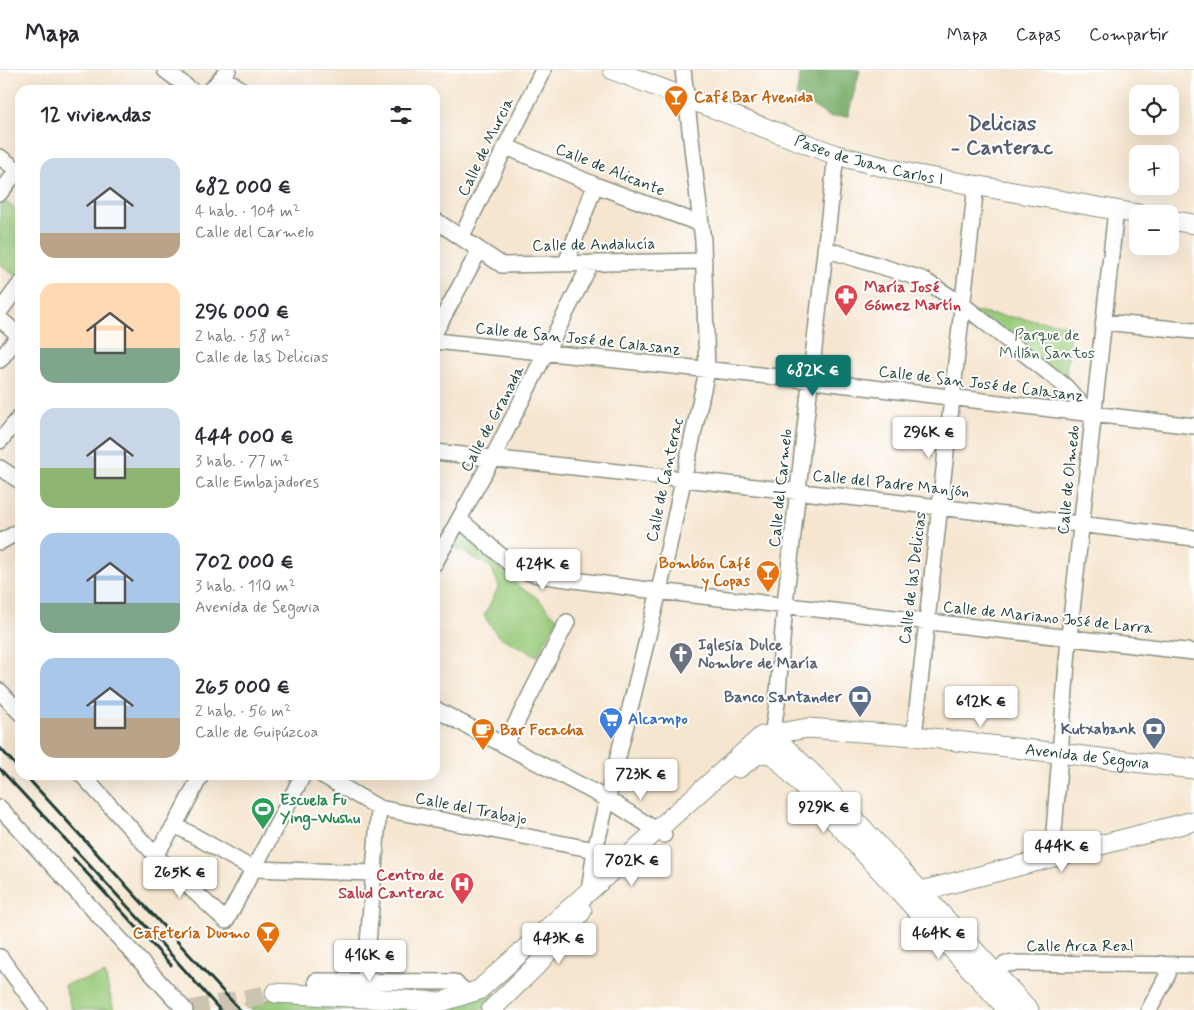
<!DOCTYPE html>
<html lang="es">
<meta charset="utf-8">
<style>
:root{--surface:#fff;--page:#f7f7f7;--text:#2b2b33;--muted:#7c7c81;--line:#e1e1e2;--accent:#0f766e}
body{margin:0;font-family:Mynerve,sans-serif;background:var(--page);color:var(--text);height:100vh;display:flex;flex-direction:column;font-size:19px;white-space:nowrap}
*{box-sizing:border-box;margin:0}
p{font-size:16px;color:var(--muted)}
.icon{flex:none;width:28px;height:28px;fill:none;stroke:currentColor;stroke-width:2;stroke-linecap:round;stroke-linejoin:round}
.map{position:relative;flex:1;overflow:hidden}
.side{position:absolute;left:15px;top:15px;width:425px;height:695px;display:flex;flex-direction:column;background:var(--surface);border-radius:15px;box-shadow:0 5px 20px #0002}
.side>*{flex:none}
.buttons{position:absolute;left:1129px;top:15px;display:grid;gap:10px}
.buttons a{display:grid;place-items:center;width:50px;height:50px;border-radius:10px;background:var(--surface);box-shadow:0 5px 20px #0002;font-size:25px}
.price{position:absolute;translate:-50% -42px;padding:0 11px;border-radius:5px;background:#fff;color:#222;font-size:16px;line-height:32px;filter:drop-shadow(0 1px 2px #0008)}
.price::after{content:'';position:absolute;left:50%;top:30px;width:15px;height:11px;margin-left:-8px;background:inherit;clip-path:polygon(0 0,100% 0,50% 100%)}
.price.active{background:var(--accent);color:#fff}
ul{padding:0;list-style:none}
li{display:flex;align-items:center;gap:15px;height:125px;padding:0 25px}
li span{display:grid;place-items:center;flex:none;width:140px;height:100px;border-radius:15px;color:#555}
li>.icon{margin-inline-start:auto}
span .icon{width:60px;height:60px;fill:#fffc;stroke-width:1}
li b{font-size:21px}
h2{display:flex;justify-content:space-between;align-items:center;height:60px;padding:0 25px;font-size:21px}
header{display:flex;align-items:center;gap:30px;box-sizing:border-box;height:70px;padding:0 25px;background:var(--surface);border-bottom:1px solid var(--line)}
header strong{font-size:24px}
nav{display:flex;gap:28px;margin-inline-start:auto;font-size:18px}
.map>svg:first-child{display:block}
.green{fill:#99ca7a;stroke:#5c8457}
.forest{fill:#7aae6a;stroke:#4c764f}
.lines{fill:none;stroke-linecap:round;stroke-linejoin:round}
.major-tunnel{stroke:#cbc4b1;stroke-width:19;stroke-dasharray:19 9;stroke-linecap:butt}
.minor-casing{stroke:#8a9282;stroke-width:18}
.major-casing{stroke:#8a9282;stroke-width:21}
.minor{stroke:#fff;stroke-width:15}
.major{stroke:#fff;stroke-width:19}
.rail{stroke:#1f3d34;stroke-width:3}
.labels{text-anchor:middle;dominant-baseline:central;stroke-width:4;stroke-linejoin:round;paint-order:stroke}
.food-label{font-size:16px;font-weight:bold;fill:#c56008;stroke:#fff;text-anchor:start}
.street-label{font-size:16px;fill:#1f3d34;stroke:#fff}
.health-label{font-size:16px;font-weight:bold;fill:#be3a42;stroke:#fff;text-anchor:start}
.park-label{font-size:16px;fill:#3e6046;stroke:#fff}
.worship-label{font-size:16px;font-weight:bold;fill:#5b616d;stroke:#fff;text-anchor:start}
.service-label{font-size:16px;font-weight:bold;fill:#4e5e75;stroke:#fff;text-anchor:end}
.shop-label{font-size:16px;font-weight:bold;fill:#366cbe;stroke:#fff;text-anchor:start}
.leisure-label{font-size:16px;font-weight:bold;fill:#27864d;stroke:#fff;text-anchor:start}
.district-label{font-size:21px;font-weight:bold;fill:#535d6e;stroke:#fff}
</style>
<header>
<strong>Mapa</strong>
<nav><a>Mapa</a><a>Capas</a><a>Compartir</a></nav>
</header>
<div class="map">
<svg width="1194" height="940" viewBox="0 0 1194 940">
<rect width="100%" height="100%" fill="#fff"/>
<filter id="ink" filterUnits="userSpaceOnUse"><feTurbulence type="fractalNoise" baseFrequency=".02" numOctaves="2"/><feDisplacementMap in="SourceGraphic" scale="10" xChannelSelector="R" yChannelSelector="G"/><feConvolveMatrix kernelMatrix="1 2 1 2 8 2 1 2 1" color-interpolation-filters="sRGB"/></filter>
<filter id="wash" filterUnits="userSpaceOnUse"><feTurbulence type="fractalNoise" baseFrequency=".0096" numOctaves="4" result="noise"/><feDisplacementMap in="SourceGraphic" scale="20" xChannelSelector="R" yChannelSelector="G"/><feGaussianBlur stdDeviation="1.12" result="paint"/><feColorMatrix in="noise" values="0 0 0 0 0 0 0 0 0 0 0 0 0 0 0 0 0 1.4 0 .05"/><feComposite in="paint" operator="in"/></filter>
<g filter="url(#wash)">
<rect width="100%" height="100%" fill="#f6e6d0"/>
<path class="green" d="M 3,130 L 20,143 L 20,209 L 0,194 L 0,134 Z
M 966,241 L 1071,255 L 1065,316 L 995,263 L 965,260 Z
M 461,463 L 518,516 L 535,526 L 558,549 L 537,586 L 498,566 L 484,546 L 499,516 L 491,497 L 453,477 Z
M 105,904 L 114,940 L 72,940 L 64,915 Z
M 489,917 L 497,926 L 482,940 L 252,940 L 245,935 L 275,928 L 426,937 Z"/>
<path class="forest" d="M 801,0 L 860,0 L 848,46 L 830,47 L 796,26 Z"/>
</g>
<g filter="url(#ink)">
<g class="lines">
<path class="major-tunnel" d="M 190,940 L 275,923"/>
<g class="minor-casing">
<path id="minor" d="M 165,0 L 191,20
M 223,7 L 242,20
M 211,20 L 228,0
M 507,77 L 595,115 L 701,154
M 0,87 L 20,102
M 0,123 L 17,101
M 435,150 L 502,195 L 704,191
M 461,168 L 543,0
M 825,179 L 922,209 L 962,234 L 1065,316 L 1085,338 L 1085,343
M 566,193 L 595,115
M 0,241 L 20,214
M 0,249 L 20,266
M 1104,252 L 1194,261
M 435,262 L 479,181
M 435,271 L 797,309 L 1194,356
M 0,290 L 20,264
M 0,371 L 20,347
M 435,382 L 939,437 L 1194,468
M 0,398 L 20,411
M 459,449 L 516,499 L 538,505 L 640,519 L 1194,582
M 0,472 L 20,461
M 435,493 L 492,389 L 591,193
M 0,621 L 20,643
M 435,639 L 609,730 L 664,765
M 772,665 L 777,634 L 785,534 L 836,85
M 914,666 L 976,115
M 505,675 L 567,552
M 82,705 L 155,785 L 226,851 L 303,705
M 322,705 L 379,738 L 595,780 L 617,795
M 0,738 L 185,940
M 175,755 L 253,799 L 374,803
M 155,785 L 175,755 L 201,705
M 1052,788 L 1069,567 L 1116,140
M 589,821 L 595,780 L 659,521 L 707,301 L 703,171 L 683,0
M 0,887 L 39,940
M 316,911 L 454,912 L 469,924
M 365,911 L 379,738
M 992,912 L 994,901 L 1006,894 L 1016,893 L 1194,895
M 1149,940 L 1168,904 L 1162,894"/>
</g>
<g class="major-casing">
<g id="major">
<path id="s1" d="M 613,0 L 836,85 L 912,104 L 1138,144"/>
<path d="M 1170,150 L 1194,154"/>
<path d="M 772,665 L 816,707 L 1029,940"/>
<path d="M 739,698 L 759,683 L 771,684 L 777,688 L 1008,940"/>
<path d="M 912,822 L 921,821 L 1194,751"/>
<path id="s2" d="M 275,923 L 441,932 L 479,920 L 762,666 L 808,658 L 914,666 L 1194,699"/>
<path d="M 491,940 L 539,893 L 582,841"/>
</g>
</g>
<use href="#minor" class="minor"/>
<use href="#major" class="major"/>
<path class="rail" d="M 0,678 L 20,700
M 0,699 L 142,852 L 220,940
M 25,705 L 240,940
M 73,788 L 171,895"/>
</g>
</g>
<defs>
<g id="bar-pin" transform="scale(1.25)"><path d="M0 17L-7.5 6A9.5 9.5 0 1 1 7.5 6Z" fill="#e8710a" stroke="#fff"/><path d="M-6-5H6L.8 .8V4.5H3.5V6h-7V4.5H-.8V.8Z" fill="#fff"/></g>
<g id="pharmacy-pin" transform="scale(1.25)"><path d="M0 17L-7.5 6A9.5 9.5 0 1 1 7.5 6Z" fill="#e0444e" stroke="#fff"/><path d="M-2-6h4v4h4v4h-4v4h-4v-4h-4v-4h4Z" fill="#fff"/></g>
<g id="church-pin" transform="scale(1.25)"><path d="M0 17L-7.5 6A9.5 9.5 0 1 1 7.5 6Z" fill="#6b7280" stroke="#fff"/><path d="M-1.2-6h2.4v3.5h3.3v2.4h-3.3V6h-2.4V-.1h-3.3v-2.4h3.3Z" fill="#fff"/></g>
<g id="bank-pin" transform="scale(1.25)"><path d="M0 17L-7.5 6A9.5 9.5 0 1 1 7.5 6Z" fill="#5c6f8a" stroke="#fff"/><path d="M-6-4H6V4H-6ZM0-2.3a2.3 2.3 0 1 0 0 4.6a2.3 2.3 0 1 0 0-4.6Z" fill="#fff"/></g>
<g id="supermarket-pin" transform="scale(1.25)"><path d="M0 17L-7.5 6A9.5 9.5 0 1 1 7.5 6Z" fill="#3f7fe0" stroke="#fff"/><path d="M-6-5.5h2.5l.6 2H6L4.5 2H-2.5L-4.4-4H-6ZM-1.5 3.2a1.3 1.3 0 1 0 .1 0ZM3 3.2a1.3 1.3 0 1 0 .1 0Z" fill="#fff"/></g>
<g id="cafe-pin" transform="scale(1.25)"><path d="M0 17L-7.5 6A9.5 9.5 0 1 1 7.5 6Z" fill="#e8710a" stroke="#fff"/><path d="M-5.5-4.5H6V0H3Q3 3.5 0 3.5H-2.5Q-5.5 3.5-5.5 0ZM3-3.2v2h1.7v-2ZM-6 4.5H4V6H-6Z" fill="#fff"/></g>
<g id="stadium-pin" transform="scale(1.25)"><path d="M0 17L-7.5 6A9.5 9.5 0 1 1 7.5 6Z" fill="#2e9e5b" stroke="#fff"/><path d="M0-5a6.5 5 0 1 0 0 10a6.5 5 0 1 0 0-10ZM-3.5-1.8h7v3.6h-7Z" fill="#fff"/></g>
<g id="hospital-pin" transform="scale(1.25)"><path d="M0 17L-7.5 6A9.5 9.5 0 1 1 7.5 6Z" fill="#e0444e" stroke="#fff"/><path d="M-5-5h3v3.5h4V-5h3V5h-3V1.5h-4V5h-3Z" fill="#fff"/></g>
</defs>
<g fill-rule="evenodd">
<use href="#bar-pin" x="676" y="27"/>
<use href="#pharmacy-pin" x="846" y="226"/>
<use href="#bar-pin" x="768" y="502"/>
<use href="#church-pin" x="681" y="584"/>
<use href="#bank-pin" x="860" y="627"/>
<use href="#supermarket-pin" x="611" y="649"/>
<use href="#bank-pin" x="1154" y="659"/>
<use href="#cafe-pin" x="483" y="660"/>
<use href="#stadium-pin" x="263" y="739"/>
<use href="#hospital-pin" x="462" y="814"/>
<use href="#bar-pin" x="268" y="863"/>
</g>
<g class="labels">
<g class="food-label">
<text x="694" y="27">Café Bar Avenida</text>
<text x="750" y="493" text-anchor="end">Bombón Café<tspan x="750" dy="18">y Copas</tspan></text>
<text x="500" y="660">Bar Focacha</text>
<text x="250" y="863" text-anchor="end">Cafetería Duomo</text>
</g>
<g class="street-label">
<text transform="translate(486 77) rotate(-64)">Calle de Murcia</text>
<text stroke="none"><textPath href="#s1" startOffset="272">Paseo de Juan Carlos I</textPath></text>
<text transform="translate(610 100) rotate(22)">Calle de Alicante</text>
<text transform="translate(594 175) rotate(-1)">Calle de Andalucía</text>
<text transform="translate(578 269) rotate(6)">Calle de San José de Calasanz</text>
<text transform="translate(981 314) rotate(7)">Calle de San José de Calasanz</text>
<text transform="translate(493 349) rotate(-62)">Calle de Granada</text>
<text transform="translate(665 410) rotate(-78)">Calle de Canterac</text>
<text transform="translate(1069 410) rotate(-84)">Calle de Olmedo</text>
<text transform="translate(891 414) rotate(6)">Calle del Padre Manjón</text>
<text transform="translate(781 418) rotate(-84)">Calle del Carmelo</text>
<text transform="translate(913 508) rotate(-83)">Calle de las Delicias</text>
<text transform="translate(1048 548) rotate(6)">Calle de Mariano José de Larra</text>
<text stroke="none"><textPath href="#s2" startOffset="914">Avenida de Segovia</textPath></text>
<text transform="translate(471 739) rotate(11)">Calle del Trabajo</text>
<text x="1080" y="876">Calle Arca Real</text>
</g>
<g class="health-label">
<text x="864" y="217">María José<tspan x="864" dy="18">Gómez Martín</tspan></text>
<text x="444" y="805" text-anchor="end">Centro de<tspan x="444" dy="18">Salud Canterac</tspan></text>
</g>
<g class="park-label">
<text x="1047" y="265">Parque de<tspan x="1047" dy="18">Millán Santos</tspan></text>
</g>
<g class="worship-label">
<text x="698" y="575">Iglesia Dulce<tspan x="698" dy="18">Nombre de María</tspan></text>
</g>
<g class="service-label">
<text x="842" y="627">Banco Santander</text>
<text x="1136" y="659">Kutxabank</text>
</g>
<g class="shop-label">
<text x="628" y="649">Alcampo</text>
</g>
<g class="leisure-label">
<text x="280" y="730">Escuela Fu<tspan x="280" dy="18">Ying-Wushu</tspan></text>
</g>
<g class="district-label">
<text x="1002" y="54">Delicias<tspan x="1002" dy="24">- Canterac</tspan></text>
</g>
</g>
</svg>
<div class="buttons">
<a><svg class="icon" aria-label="locate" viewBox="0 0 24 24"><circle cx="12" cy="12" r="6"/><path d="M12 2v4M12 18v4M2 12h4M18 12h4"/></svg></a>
<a>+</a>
<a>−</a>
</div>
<b class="price active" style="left:813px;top:327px">682K €</b>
<b class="price" style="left:929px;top:389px">296K €</b>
<b class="price" style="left:543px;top:521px">424K €</b>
<b class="price" style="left:981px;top:658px">612K €</b>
<b class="price" style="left:641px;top:731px">723K €</b>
<b class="price" style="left:824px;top:764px">929K €</b>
<b class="price" style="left:1062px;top:803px">444K €</b>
<b class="price" style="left:632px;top:817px">702K €</b>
<b class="price" style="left:180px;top:829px">265K €</b>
<b class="price" style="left:939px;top:890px">464K €</b>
<b class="price" style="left:559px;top:895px">443K €</b>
<b class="price" style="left:370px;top:912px">416K €</b>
<section class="side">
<h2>12 viviendas<svg class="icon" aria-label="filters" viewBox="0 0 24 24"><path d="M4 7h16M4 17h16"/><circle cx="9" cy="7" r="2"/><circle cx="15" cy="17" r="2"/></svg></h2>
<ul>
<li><span style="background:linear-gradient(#c9d6e8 75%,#b9a48a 0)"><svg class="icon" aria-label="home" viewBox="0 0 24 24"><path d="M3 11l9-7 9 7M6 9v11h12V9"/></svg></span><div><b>682 000 €</b><p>4 hab. · 104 m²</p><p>Calle del Carmelo</p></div></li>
<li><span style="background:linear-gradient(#ffd9b3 65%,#7fa58c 0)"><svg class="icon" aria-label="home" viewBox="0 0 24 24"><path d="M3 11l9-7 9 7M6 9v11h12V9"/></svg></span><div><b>296 000 €</b><p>2 hab. · 58 m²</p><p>Calle de las Delicias</p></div></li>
<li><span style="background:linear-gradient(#c9d6e8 60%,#8fb573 0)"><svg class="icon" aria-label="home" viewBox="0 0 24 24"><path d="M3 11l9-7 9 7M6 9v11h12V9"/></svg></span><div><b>444 000 €</b><p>3 hab. · 77 m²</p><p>Calle Embajadores</p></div></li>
<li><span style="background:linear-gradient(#a9c7e8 70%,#7fa58c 0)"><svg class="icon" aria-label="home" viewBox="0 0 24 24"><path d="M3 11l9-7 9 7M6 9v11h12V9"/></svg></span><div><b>702 000 €</b><p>3 hab. · 110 m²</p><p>Avenida de Segovia</p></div></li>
<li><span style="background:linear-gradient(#a9c7e8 60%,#b9a48a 0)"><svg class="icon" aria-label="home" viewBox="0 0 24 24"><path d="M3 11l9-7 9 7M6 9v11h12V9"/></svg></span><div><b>265 000 €</b><p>2 hab. · 56 m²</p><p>Calle de Guipúzcoa</p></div></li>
</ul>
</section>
</div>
